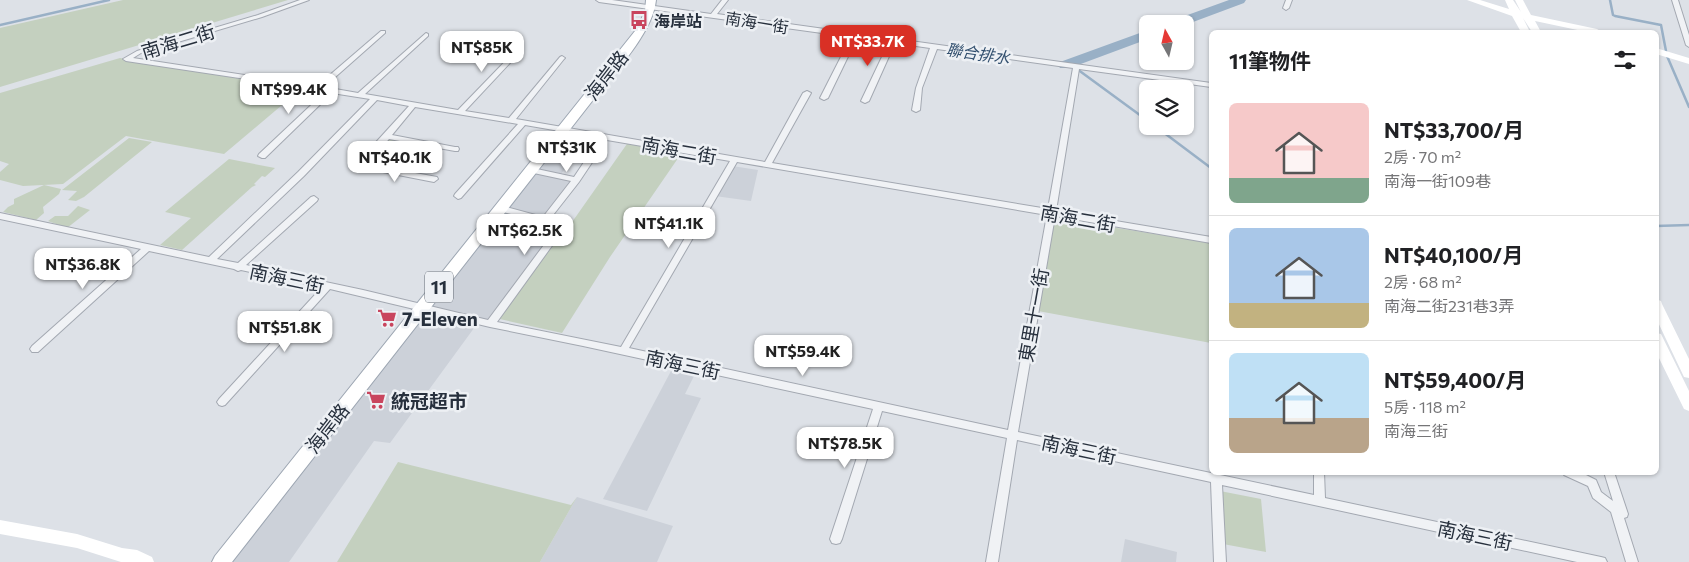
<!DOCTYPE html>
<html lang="zh-TW">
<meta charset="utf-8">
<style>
:root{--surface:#fff;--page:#f6f6f6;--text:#202124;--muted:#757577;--line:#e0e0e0;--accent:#d93025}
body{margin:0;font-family:Commissioner,"Noto Sans TC",sans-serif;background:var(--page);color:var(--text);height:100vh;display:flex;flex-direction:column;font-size:19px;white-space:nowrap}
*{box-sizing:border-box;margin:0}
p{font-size:16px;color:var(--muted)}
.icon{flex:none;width:28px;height:28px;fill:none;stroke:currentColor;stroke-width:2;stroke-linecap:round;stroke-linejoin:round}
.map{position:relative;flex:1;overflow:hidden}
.details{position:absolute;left:1209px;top:30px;width:450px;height:445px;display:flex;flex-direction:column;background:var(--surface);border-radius:8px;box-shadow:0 1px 4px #0004}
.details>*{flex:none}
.needle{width:32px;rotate:352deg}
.fabs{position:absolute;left:1139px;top:15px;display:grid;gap:10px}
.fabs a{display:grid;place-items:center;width:55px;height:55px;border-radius:8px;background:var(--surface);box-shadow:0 1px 4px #0004;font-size:25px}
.price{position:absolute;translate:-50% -42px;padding:0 11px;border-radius:10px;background:#fff;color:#222;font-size:16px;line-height:32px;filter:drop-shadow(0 1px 2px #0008)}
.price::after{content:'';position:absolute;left:50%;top:30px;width:15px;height:11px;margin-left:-8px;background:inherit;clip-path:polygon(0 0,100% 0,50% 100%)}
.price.current{background:var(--accent);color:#fff}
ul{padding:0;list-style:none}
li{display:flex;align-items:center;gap:15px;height:125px;padding:0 20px}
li+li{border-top:1px solid var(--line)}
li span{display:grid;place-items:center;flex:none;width:140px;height:100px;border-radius:8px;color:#555}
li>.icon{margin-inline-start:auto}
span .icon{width:60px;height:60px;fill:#fffc;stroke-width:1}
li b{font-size:21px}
h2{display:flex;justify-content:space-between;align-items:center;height:60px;padding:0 20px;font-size:21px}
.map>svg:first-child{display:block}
.built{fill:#ccd1d9}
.green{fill:#c4d0bf}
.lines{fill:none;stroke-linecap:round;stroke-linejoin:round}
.stream{stroke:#99b0c6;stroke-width:2.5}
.river{fill:#99b0c6;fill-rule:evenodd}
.street-casing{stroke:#a3a8b1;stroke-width:2}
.primary-casing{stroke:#9da6b2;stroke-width:2}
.street{fill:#f0f2f5;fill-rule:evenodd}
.secondary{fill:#fff;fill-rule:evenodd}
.primary{fill:#fff;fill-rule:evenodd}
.labels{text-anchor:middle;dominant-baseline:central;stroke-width:5;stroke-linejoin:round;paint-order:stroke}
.far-poi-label{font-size:16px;font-weight:bold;fill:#27303d;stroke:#edf0f4;text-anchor:start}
.far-street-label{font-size:16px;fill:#27303d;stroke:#edf0f4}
.far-water-label{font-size:16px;font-style:italic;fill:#33506f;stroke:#edf0f4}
.shield{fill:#edf0f4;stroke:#626a74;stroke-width:1}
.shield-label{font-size:18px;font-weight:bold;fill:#27303d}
.street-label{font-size:19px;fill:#27303d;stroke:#edf0f4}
.poi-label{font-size:19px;font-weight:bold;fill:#27303d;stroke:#edf0f4;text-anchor:start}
</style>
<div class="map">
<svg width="1689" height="562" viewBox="0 0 1689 562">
<rect width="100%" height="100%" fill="#dde1e7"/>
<path class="built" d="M 569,133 L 586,136 L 560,176 L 539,171 Z
M 732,166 L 758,170 L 751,201 L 715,196 Z
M 537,173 L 573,181 L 543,219 L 507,209 Z
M 503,211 L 560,226 L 490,322 L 427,306 Z
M 421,311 L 477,324 L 390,443 L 374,441 L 289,562 L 223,562 Z
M 671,371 L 694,376 L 685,394 L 701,398 L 647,511 L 603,499 Z
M 577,497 L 673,526 L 657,562 L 540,562 Z
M 1125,539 L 1177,552 L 1176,562 L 1121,562 Z"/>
<path class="green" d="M 123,0 L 288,0 L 0,87 L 0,28 Z
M 120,58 L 301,89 L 224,154 L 126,136 L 63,184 L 23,186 L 0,180 L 0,172 L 9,164 L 0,161 L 0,93 Z
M 129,138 L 152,142 L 84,197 L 76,201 L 68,200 L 77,191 L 62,190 Z
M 387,139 L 417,144 L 395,167 L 367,162 Z
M 629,141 L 683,151 L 610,257 L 562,333 L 495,318 L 570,225 Z
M 229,159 L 275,168 L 265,177 L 262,176 L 254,184 L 256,185 L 252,187 L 182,250 L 160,245 L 191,218 L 165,212 Z
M 44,185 L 61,189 L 59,194 L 43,207 L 44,213 L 36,220 L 3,212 L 8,207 L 14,204 L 14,199 Z
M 78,206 L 90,210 L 67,228 L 48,221 L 55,216 L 68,216 Z
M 1048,217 L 1211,243 L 1211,343 L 1038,311 Z
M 398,462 L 571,505 L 577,497 L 540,562 L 337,562 Z
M 1220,491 L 1261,499 L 1266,552 L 1223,544 Z"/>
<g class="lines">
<path class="stream" d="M 1610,0 L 1613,15 L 1615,16 L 1661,25 L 1666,51
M 0,25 L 109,0
M 1667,56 L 1689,107
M 1077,69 L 1148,121
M 1155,126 L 1211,168
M 1656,226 L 1689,225"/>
<path class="river" d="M 1229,0 L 1246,0 L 1244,3 L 1185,25 L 1170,24 L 1171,21 Z
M 1148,30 L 1148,39 L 1070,68 L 1060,68 L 1058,65 L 1060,62 Z"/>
<g class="street-casing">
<path id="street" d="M 300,0 L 309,0 L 262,17 L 141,53 L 133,58 L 317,86 L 381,31 L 385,31 L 385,33 L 324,87 L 358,93 L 426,33 L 428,34 L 428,36 L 365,94 L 458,110 L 519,47 L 523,47 L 523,49 L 465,111 L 509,118 L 560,57 L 562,56 L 565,58 L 564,59 L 516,119 L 765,162 L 803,93 L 807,91 L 811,93 L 772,163 L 1048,209 L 1073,68 L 937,49 L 922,88 L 920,110 L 916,112 L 912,110 L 916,88 L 930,48 L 895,43 L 869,101 L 865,103 L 861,101 L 889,42 L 857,38 L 828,98 L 824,100 L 820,98 L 851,37 L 599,2 L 596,0 L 612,0 L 711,14 L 722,0 L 728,0 L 717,14 L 1211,83 L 1211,87 L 1079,69 L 1056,211 L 1211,237 L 1211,243 L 1055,216 L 1018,432 L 1314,495 L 1314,472 L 1324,472 L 1325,498 L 1601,557 L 1605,558 L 1607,562 L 1577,562 L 1222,485 L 1226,562 L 1214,562 L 1211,482 L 1017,440 L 998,562 L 986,562 L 1007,438 L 882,411 L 842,539 L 840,543 L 836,544 L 832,543 L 830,539 L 873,409 L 583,346 L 490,327 L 330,289 L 225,405 L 222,406 L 219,405 L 217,402 L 219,399 L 322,287 L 241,270 L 238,271 L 234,269 L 149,251 L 38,352 L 32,352 L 30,349 L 32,346 L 141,249 L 0,219 L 0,213 L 209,257 L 298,172 L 370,99 L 332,93 L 265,158 L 262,158 L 258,156 L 259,154 L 326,91 L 126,61 L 123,59 L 137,51 L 258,15 ZM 377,100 L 409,106 L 357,163 L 356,165 L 357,167 L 434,182 L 438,179 L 437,177 L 366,164 L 389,139 L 455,151 L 458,151 L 459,149 L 458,147 L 455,147 L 392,135 L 415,107 L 518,124 L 455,194 L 454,196 L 458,199 L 461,198 L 525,125 L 600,138 L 574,177 L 532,168 L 529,168 L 528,170 L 529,172 L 571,181 L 543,217 L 502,206 L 498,209 L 499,211 L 558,226 L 488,320 L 363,290 L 246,265 L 317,201 L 318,199 L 314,196 L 311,197 L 238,263 L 217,259 L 304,176 ZM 607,140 L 730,161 L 621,347 L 497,322 L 567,225 L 566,223 L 550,219 L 579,182 ZM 737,162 L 1047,215 L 1008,430 L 629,348 Z
M 1286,0 L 1292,0 L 1289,8 L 1286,10 L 1283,8 Z
M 1672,0 L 1678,0 L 1689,35 L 1689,47 L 1686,45 Z
M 1563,472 L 1580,472 L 1596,480 L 1601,492 L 1613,501 L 1604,472 L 1614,472 L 1628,514 L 1627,517 L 1624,518 L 1638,562 L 1626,562 L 1611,512 L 1593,498 L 1588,486 L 1564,475 Z"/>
</g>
<g class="primary-casing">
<path id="primary" d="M 646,0 L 656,0 C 653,33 613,74 593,100 L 232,562 L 212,562 L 215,556 L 635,31 L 645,12 Z"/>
</g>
<use href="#street" class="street"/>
<path class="secondary" d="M 1467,0 L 1480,0 L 1509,9 L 1505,0 L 1513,0 L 1521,12 L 1515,0 L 1523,0 L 1531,15 L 1597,29 L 1602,32 L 1587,32 L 1535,21 L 1541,32 L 1532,32 L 1523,18 L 1530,32 L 1521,32 L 1512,16 Z
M 1656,48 L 1689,58 L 1689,64 L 1656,54 Z
M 1656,299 L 1661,301 L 1662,304 L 1689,359 L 1689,378 L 1684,377 L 1656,318 Z
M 1656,333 L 1661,334 L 1689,391 L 1689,411 L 1684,409 L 1656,352 Z
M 0,520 L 77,534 L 122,548 L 137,550 L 152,557 L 154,562 L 121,562 L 77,548 L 0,534 Z"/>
<use href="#primary" class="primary"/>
</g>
<defs>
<g id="bus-bare" transform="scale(1.5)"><path d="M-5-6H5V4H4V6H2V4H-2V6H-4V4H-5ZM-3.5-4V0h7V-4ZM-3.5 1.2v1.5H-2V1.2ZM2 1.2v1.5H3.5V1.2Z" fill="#c9455e" stroke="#edf0f4" stroke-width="2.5" paint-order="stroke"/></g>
<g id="supermarket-bare" transform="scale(1.5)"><path d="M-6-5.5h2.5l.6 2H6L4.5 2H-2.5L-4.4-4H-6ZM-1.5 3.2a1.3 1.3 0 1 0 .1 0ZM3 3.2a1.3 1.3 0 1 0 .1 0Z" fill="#c9455e" stroke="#edf0f4" stroke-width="2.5" paint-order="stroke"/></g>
</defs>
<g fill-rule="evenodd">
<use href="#bus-bare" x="639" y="20"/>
<use href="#supermarket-bare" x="387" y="318"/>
<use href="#supermarket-bare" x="376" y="400"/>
</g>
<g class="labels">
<g class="far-poi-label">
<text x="654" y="20">海岸站</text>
</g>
<g class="far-street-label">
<text transform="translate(757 22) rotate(9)">南海一街</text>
</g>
<g class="far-water-label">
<text transform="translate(978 53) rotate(8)">聯合排水</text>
</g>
<rect class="shield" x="425" y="271.5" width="28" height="31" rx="4"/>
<g class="shield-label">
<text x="439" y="287">11</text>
</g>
<g class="street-label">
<text transform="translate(178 41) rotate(-17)">南海二街</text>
<text transform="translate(606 75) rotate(-52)">海岸路</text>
<text transform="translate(679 150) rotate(10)">南海二街</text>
<text transform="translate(1078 218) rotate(10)">南海二街</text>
<text transform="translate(287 278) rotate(12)">南海三街</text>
<text transform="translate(1033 315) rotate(-80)">東里十一街</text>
<text transform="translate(683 364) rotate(12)">南海三街</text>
<text transform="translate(327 428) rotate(-52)">海岸路</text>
<text transform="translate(1079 449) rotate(12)">南海三街</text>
<text transform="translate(1475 535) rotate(12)">南海三街</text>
</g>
<g class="poi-label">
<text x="402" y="318">7-Eleven</text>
<text x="391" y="400">統冠超市</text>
</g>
</g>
</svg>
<div class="fabs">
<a><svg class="needle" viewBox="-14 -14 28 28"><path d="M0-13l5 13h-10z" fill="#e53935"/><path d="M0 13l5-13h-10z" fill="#757577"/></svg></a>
<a><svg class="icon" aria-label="layers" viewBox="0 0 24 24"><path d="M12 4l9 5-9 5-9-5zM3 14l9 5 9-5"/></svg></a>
</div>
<b class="price current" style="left:868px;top:67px">NT$33.7K</b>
<b class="price" style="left:482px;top:73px">NT$85K</b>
<b class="price" style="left:289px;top:115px">NT$99.4K</b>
<b class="price" style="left:567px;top:173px">NT$31K</b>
<b class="price" style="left:395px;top:183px">NT$40.1K</b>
<b class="price" style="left:669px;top:249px">NT$41.1K</b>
<b class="price" style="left:525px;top:256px">NT$62.5K</b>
<b class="price" style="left:83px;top:290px">NT$36.8K</b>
<b class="price" style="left:285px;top:353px">NT$51.8K</b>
<b class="price" style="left:803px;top:377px">NT$59.4K</b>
<b class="price" style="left:845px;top:469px">NT$78.5K</b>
<section class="details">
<h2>11筆物件<svg class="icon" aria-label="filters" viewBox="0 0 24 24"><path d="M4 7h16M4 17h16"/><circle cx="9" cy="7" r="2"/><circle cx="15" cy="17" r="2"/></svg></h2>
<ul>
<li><span style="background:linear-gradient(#f6c9c9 75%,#7fa58c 0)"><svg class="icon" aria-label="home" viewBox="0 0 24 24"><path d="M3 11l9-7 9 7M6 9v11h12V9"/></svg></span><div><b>NT$33,700/月</b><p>2房 · 70 m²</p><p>南海一街109巷</p></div></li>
<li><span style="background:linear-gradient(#a9c7e8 75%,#c2b280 0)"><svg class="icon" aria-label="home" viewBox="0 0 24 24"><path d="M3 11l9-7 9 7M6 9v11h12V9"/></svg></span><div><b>NT$40,100/月</b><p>2房 · 68 m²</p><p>南海二街231巷3弄</p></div></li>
<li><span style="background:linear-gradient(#bfe0f5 65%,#b9a48a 0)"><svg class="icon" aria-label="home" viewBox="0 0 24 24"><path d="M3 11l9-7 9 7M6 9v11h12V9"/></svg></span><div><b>NT$59,400/月</b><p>5房 · 118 m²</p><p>南海三街</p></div></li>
</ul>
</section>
</div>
